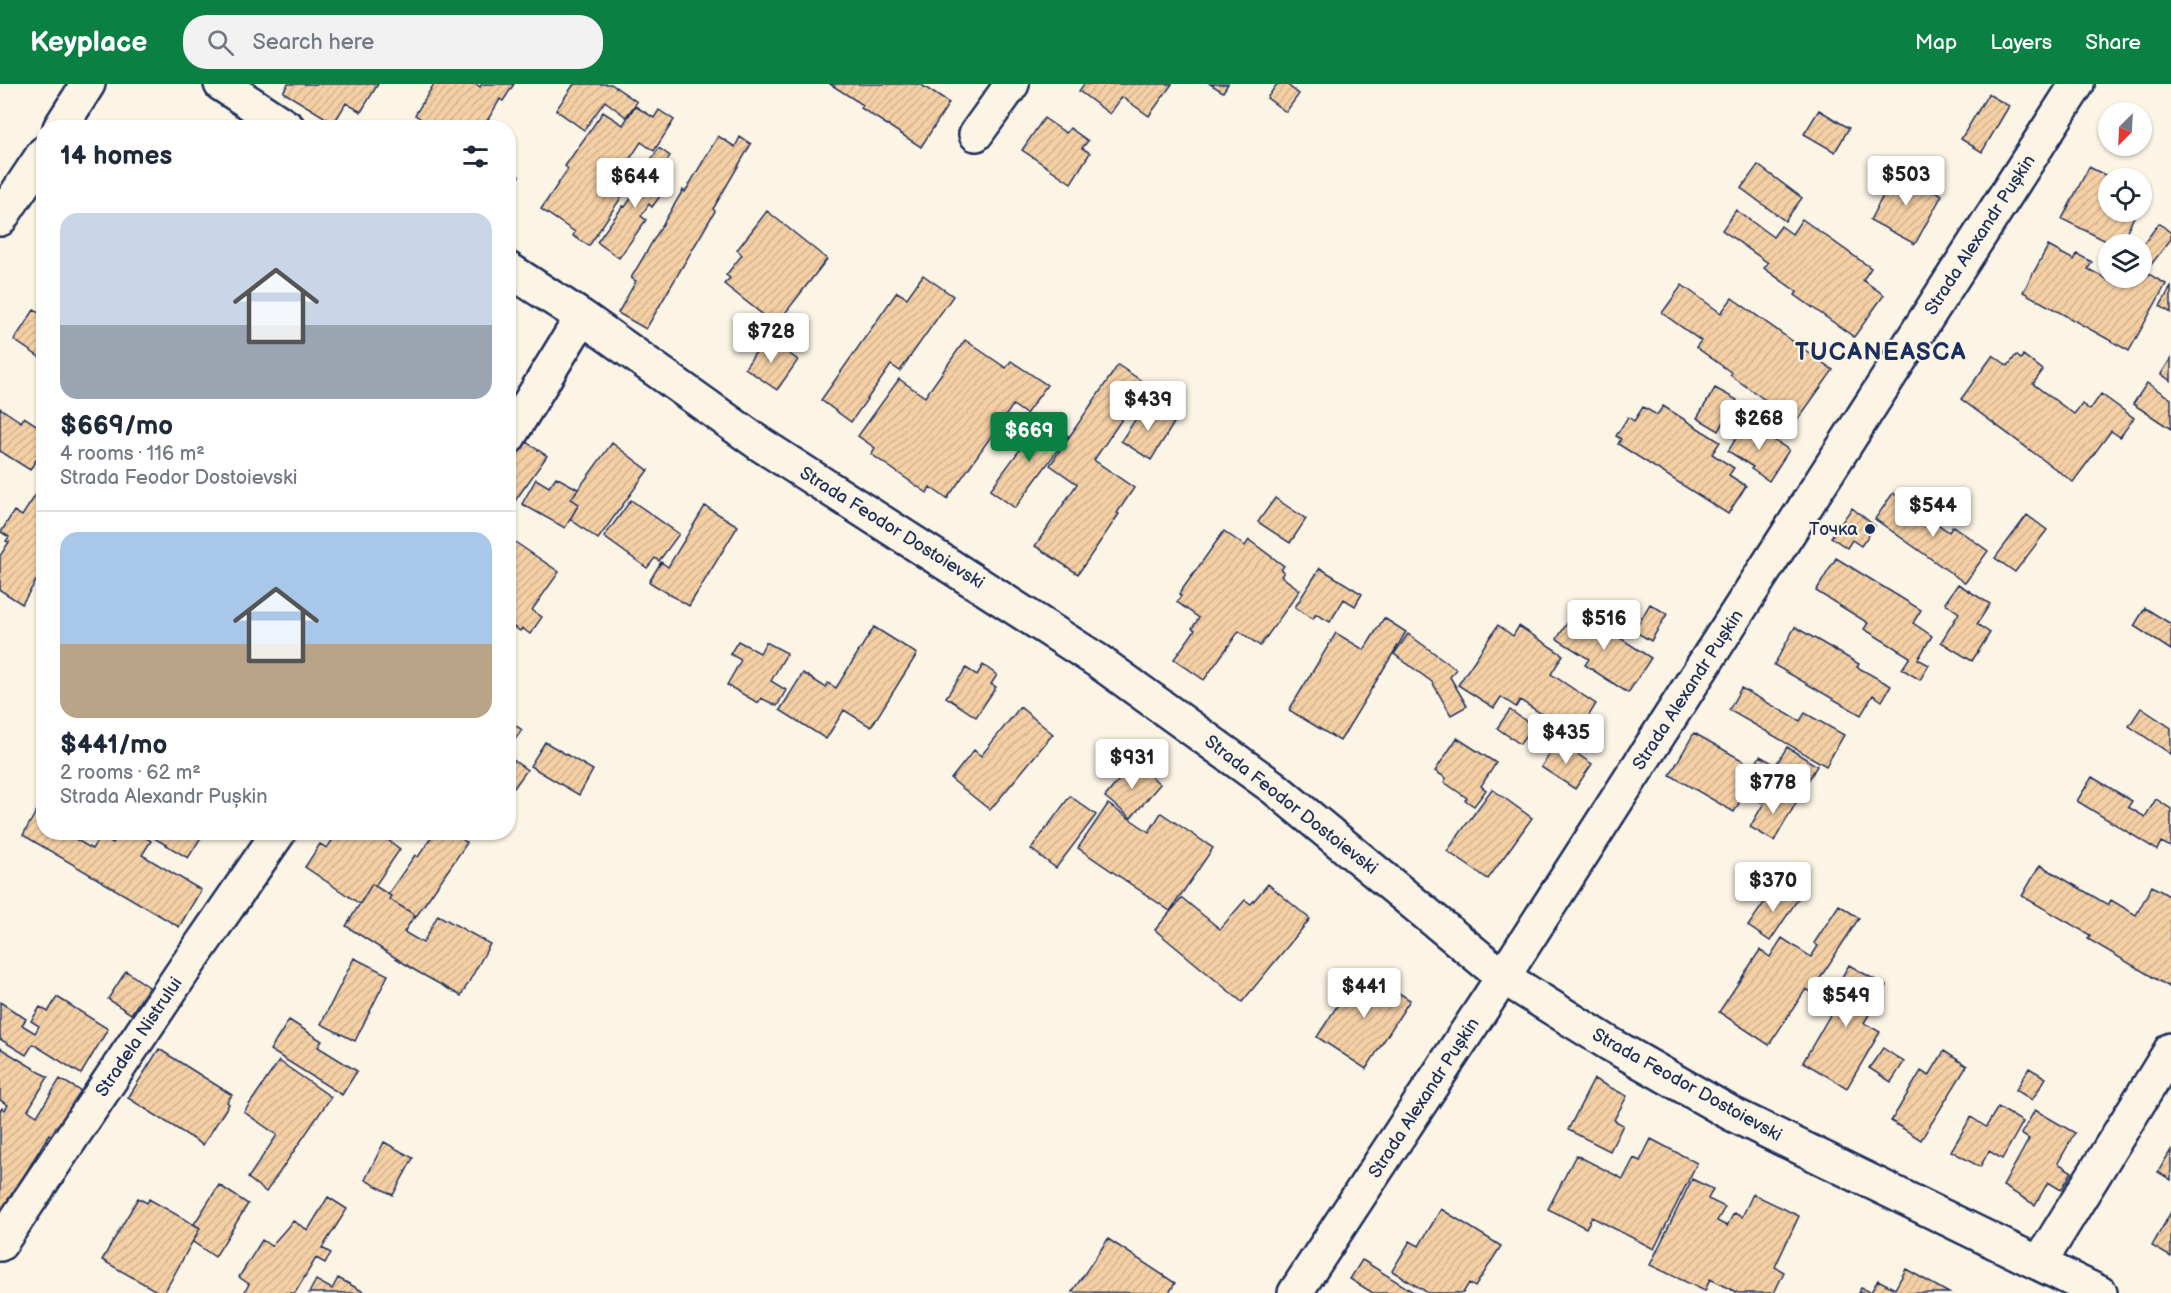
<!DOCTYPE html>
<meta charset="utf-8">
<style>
:root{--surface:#fff;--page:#f2f2f3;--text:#1f2937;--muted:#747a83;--line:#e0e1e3;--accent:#0b8043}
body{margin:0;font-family:"Balsamiq Sans",sans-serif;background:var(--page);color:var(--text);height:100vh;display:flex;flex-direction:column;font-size:22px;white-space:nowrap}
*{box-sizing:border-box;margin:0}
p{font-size:20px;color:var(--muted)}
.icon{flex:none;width:33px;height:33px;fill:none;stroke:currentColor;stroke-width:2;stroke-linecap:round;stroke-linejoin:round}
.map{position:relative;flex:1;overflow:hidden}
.sheet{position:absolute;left:36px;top:36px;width:480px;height:720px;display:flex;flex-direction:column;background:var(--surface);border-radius:24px;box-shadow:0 2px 4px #0004}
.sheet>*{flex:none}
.needle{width:39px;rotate:204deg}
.buttons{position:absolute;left:2098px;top:18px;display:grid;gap:12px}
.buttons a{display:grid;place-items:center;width:54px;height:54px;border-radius:50%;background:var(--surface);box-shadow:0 2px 4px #0004;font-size:30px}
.price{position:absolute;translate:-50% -51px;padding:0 14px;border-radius:6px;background:#fff;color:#222;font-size:20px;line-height:39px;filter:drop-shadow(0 2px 3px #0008)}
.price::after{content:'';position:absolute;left:50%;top:36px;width:18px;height:14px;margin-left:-9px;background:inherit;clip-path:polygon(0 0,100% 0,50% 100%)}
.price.on{background:var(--accent);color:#fff}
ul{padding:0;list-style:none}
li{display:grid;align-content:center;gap:12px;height:318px;padding:0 24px}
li+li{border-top:2px solid var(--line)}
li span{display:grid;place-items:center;height:186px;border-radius:18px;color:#555}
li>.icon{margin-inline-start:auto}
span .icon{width:108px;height:108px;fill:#fffc;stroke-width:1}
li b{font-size:26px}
h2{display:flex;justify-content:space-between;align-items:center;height:72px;padding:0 24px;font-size:26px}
header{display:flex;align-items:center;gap:36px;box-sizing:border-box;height:84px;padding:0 30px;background:var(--accent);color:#fff}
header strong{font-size:28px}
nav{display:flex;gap:33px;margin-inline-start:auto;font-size:21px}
.search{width:420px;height:54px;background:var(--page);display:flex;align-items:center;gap:15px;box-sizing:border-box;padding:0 21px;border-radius:24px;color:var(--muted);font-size:22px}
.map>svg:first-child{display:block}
.building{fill:url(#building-hatch);stroke:#1b2f5e;stroke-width:1.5}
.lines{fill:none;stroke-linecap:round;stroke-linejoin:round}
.street-casing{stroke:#1b2f5e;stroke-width:38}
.secondary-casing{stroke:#1b2f5e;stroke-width:38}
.street{stroke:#fcf5e5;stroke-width:33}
.secondary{stroke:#fcf5e5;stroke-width:33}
.poi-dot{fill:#1b2f5e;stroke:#fcf5e5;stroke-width:2}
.labels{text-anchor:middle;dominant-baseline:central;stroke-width:4.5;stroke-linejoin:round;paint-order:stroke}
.street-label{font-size:18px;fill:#1b2f5e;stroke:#fcf5e5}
.poi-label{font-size:18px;fill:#1b2f5e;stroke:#fcf5e5;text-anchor:end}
.district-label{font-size:24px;font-weight:bold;letter-spacing:1.5px;fill:#1b2f5e;stroke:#fcf5e5}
</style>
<header>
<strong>Keyplace</strong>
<div class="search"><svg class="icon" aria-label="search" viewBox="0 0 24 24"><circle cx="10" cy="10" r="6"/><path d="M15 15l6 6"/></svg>Search here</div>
<nav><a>Map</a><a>Layers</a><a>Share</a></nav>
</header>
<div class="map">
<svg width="2171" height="1209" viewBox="0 0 2171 1209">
<defs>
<pattern id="building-hatch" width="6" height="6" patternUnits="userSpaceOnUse" patternTransform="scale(1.5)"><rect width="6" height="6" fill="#f5d0a5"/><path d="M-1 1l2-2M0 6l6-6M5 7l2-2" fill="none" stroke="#d1b390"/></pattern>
</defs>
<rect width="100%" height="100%" fill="#fcf5e5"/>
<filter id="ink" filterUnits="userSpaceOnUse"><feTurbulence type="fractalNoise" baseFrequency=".0167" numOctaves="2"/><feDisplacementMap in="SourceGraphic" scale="12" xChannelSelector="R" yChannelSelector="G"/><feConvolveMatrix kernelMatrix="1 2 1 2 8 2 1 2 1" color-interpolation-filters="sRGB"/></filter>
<g filter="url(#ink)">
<path class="building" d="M 288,0 L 378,0 L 361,28 L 346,19 L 334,39 L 283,8 Z
M 434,0 L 476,0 L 480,3 L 482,0 L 514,0 L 503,17 L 500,15 L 483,44 L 416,44 L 421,35 L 415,31 Z
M 574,0 L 611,0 L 637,18 L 626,33 L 605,17 L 584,46 L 556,26 Z
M 830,0 L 920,0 L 949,19 L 921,63 L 861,24 L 863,21 Z
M 1084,0 L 1172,0 L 1149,32 L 1122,13 L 1110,30 L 1079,7 Z
M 1210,0 L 1228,0 L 1223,8 Z
M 1277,0 L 1286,0 L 1299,10 L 1286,28 L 1267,14 Z
M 1988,10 L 2009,22 L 1982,68 L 1961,55 Z
M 635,22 L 654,34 L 659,26 L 674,36 L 654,67 L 641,58 L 624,84 L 632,90 L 627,98 L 630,100 L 589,162 L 573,152 L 575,148 L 541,125 L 568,85 L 565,82 L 603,28 L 623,41 Z
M 1819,26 L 1849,44 L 1835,68 L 1804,50 Z
M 1044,34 L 1066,49 L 1070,44 L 1088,57 L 1082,64 L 1090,69 L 1071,99 L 1022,66 Z
M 718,52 L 735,63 L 740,53 L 751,60 L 713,125 L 715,127 L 646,245 L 618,229 L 636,197 L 631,194 L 683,106 L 685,108 Z
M 659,64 L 670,72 L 657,91 L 669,100 L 652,123 L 649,120 L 641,132 L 646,136 L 619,174 L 597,158 L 623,122 L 625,123 L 639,103 L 643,106 L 652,93 L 643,87 Z
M 1758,81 L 1802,114 L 1785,137 L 1741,104 Z
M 2089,83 L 2111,94 L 2109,94 L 2109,128 L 2130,128 L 2129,131 L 2134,133 L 2120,160 L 2112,160 L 2062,135 Z
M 508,86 L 519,92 L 508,109 Z
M 1897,86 L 1942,111 L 1915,160 L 1870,136 Z
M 1736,126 L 1773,153 L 1781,142 L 1792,150 L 1802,135 L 1871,184 L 1863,196 L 1884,211 L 1854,253 L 1795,211 L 1797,208 L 1764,184 L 1768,179 L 1722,146 Z
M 767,127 L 827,175 L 776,241 L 724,200 L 730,194 L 726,191 L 742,171 L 737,166 Z
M 2159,139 L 2171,149 L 2171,155 L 2150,182 L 2142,176 L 2142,162 Z
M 2048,162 L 2074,176 L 2077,170 L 2092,178 L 2088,185 L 2118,201 L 2122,194 L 2142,194 L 2142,186 L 2166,200 L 2129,267 L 2023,208 Z
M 923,191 L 953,212 L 900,287 L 891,281 L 851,338 L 821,316 L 897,208 L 907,214 Z
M 1682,201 L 1721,229 L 1732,214 L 1833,286 L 1796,338 L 1730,291 L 1732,289 L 1696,263 L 1701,257 L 1662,229 Z
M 2171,203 L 2171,229 L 2160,222 Z
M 34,226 L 44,232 L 44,276 L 14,256 Z
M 766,253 L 798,276 L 777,306 L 745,284 Z
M 965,256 L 1006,284 L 1011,277 L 1047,301 L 1026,330 L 1013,321 L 947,415 L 930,403 L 927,409 L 871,370 L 875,364 L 858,352 L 899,295 L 925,313 Z
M 1993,271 L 2008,282 L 2016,271 L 2021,275 L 2023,271 L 2043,286 L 2033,300 L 2074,330 L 2082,320 L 2090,326 L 2101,310 L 2134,334 L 2120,353 L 2111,347 L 2073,398 L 1961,315 Z
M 2171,274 L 2171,297 L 2161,290 Z
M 1118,281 L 1146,300 L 1094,376 L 1134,404 L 1117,429 L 1119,430 L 1078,490 L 1035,462 L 1077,400 L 1050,381 Z
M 2147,299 L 2171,315 L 2171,345 L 2133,320 Z
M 1715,304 L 1737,316 L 1719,347 L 1697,334 Z
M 1145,321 L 1174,339 L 1151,376 L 1121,357 Z
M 1663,322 L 1720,358 L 1712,370 L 1734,384 L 1729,391 L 1746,402 L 1728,430 L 1618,360 L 1621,355 L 1616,352 L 1628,333 L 1634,337 L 1643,323 L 1657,331 Z
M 0,324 L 21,338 L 24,333 L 44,346 L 44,380 L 36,376 L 30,386 L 0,367 Z
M 1044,333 L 1068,352 L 1015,424 L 990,406 Z
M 1747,338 L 1789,366 L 1769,397 L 1751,385 L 1753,383 L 1728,367 Z
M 523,356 L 547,372 L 512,421 L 508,419 L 508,377 Z
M 612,359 L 648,386 L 598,455 L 570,435 L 579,420 L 571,415 Z
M 556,393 L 578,405 L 571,415 L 579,420 L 565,444 L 522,420 L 536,395 L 549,403 Z
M 40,404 L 44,407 L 44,502 L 36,497 L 22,520 L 0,506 L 0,472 L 9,458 L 6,457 L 9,453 L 1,448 L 14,427 L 22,432 Z
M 1893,409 L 1949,448 L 1953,442 L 1988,467 L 1965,499 L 1875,435 Z
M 1275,414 L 1306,435 L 1290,459 L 1258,438 Z
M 631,416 L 679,450 L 659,477 L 655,474 L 647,484 L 604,453 Z
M 705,422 L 738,442 L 689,522 L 649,498 L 661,478 L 668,483 Z
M 1852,424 L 1875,442 L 1861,462 L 1852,456 L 1847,464 L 1831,453 Z
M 2027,431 L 2047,446 L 2015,488 L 1995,474 Z
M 1224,447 L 1245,462 L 1249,456 L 1284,482 L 1281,486 L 1284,488 L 1281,492 L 1300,506 L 1260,562 L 1239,547 L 1204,596 L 1174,575 L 1195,546 L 1192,544 L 1199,534 L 1177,518 L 1181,512 L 1179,510 Z
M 515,458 L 559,488 L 532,526 L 542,533 L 530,550 L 522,544 L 520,547 L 508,539 L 508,467 Z
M 1836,474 L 1921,526 L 1913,539 L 1932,552 L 1918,575 L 1929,581 L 1920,596 L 1902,585 L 1910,573 L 1864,545 L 1868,539 L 1816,507 Z
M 1320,484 L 1362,510 L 1355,522 L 1344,515 L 1330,538 L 1316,530 L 1313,535 L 1295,523 Z
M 1958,500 L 1990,520 L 1977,540 L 1990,549 L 1972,577 L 1941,558 L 1959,529 L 1945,519 Z
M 1650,520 L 1667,530 L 1651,557 L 1634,547 Z
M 2145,524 L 2171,540 L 2171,566 L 2134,542 Z
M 1576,525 L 1651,574 L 1628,609 L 1585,581 L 1589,575 L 1557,555 Z
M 1384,534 L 1406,548 L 1340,657 L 1289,626 L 1336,549 L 1364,566 Z
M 1498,541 L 1513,552 L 1519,542 L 1563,571 L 1551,590 L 1596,620 L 1576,652 L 1520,616 L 1516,623 L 1501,613 L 1494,624 L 1458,601 Z
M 874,543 L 917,570 L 871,643 L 844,626 L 826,655 L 780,626 L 803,589 L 825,603 L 828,599 L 836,604 Z
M 1795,543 L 1859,580 L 1857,583 L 1891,602 L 1882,617 L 1873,611 L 1861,631 L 1774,581 Z
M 1408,550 L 1456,585 L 1450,593 L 1467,622 L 1451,631 L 1432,598 L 1394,570 Z
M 738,557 L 760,569 L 766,558 L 787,569 L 771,597 L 786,606 L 777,622 L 761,614 L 758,619 L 727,601 L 741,576 L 730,570 Z
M 983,581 L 997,591 L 991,600 L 996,603 L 976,633 L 946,613 L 966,584 L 977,591 Z
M 1741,604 L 1800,637 L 1805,629 L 1844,651 L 1826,682 L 1729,626 Z
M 1020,623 L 1053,650 L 990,726 L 951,695 L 974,666 L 981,672 Z
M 2141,624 L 2171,644 L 2171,670 L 2129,642 Z
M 1510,626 L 1533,642 L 1520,660 L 1497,644 Z
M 508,636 L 522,646 L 510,662 L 508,661 Z
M 1694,649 L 1754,683 L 1760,672 L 1781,684 L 1761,718 L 1745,709 L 1734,728 L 1670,691 Z
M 1457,654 L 1496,679 L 1481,702 L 1486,706 L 1474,722 L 1465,716 L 1467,714 L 1444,698 L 1446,694 L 1435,687 Z
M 1558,657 L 1592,680 L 1575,705 L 1541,683 Z
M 545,658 L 593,686 L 579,711 L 530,682 Z
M 1787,663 L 1817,682 L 1808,697 L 1777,679 Z
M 508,669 L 511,671 L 509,673 L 527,686 L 514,704 L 508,700 Z
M 1133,678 L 1160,700 L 1131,734 L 1105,713 Z
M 2092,693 L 2132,717 L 2128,723 L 2145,733 L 2156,715 L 2171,725 L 2171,763 L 2161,758 L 2157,766 L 2077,717 Z
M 1492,705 L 1532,734 L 1488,795 L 1447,767 Z
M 1772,705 L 1796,719 L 1774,757 L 1750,743 Z
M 1070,712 L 1096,731 L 1056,784 L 1031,765 Z
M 1108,720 L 1149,748 L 1161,729 L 1213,764 L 1170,827 L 1078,764 Z
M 40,721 L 44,723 L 44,748 L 64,748 L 92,765 L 100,752 L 113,759 L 119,748 L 136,748 L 151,757 L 142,771 L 201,806 L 179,843 L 23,751 Z
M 151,748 L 196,748 L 202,752 L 188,774 L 149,751 Z
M 338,748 L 377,748 L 400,765 L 375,802 L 372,800 L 360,820 L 305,783 L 320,760 L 327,764 Z
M 435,748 L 453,748 L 467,759 L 415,834 L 415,831 L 389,815 L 391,812 L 388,810 L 415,771 L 418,773 Z
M 2040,781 L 2108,821 L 2111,816 L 2136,831 L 2152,802 L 2171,813 L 2171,904 L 2088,855 L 2090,851 L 2022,812 Z
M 372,800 L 391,812 L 389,815 L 415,831 L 404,848 L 423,859 L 438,831 L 490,860 L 461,912 L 416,887 L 346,842 Z
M 1268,800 L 1310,835 L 1242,918 L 1155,846 L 1182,814 L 1220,845 L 1245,816 L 1251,820 Z
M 1777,800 L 1798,815 L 1770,857 L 1748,842 Z
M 1839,821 L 1859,834 L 1811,908 L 1806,905 L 1769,961 L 1719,928 L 1760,866 L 1770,873 L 1782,854 L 1811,873 L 1818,862 L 1814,859 Z
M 354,874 L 388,891 L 355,957 L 321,940 Z
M 1849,881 L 1886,902 L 1864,939 L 1880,948 L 1847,1004 L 1803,978 L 1830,931 L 1822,926 Z
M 1361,885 L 1410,916 L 1366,985 L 1317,953 Z
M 126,887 L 149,903 L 131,930 L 108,915 Z
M 57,913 L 108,945 L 81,990 L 33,960 L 26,971 L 0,955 L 0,918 L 26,935 L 22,941 L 35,949 L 39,942 L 31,937 L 40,923 L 48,928 Z
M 289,936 L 322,957 L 318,963 L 357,987 L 342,1011 L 270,966 Z
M 0,964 L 48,993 L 28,1026 L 37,1032 L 60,995 L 81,1007 L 54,1053 L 49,1050 L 0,1132 L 0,1027 L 2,1024 L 5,1026 L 8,1021 L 0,1016 Z
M 1883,964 L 1904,978 L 1891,998 L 1869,984 Z
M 159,965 L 232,1011 L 227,1018 L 229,1020 L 203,1061 L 128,1014 Z
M 1944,967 L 1967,982 L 1921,1056 L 1891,1037 L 1921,987 L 1929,992 Z
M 279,977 L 331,1013 L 266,1108 L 248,1094 L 277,1051 L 244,1028 Z
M 2029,984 L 2046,994 L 2032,1016 L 2016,1006 Z
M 1594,995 L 1627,1012 L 1614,1036 L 1623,1041 L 1610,1067 L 1568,1046 Z
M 1998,1023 L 2023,1038 L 2002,1075 L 1989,1067 L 1980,1083 L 1951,1067 L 1971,1033 L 1986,1043 Z
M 2035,1026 L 2075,1049 L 2058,1079 L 2072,1088 L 2061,1106 L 2048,1098 L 2035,1121 L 2003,1102 L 2029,1055 L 2021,1050 Z
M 1651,1055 L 1697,1079 L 1654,1165 L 1592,1133 L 1586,1144 L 1548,1125 L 1576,1071 L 1623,1095 L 1634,1074 L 1640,1077 Z
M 384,1058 L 413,1074 L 393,1111 L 365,1096 Z
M 2171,1066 L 2171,1096 L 2158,1088 Z
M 1692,1095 L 1713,1105 L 1708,1115 L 1725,1123 L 1717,1137 L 1727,1142 L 1734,1129 L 1742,1133 L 1753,1110 L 1799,1132 L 1775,1183 L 1784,1188 L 1774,1209 L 1738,1209 L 1710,1195 L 1705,1207 L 1650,1181 Z
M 219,1101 L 248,1120 L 215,1173 L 193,1158 L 200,1144 L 194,1140 Z
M 328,1113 L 347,1125 L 322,1164 L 331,1169 L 325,1179 L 316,1174 L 295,1209 L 244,1209 L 249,1200 L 239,1193 L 262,1156 L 271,1162 L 293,1137 L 308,1146 Z
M 138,1114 L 147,1119 L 149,1115 L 200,1144 L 164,1209 L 160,1209 L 102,1176 Z
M 1441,1125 L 1501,1162 L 1475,1203 L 1469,1199 L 1463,1209 L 1428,1209 L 1392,1187 L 1410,1157 L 1419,1162 Z
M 2171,1128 L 2171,1173 L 2152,1162 Z
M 1108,1155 L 1175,1199 L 1169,1209 L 1072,1208 Z
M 1362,1176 L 1364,1177 L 1415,1209 L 1373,1209 L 1350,1195 Z
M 1906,1185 L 1949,1209 L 1858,1209 L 1861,1204 L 1871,1208 L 1878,1196 L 1895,1205 Z
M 338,1194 L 366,1209 L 309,1209 L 316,1196 L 332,1205 Z"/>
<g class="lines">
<g class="street-casing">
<path id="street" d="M 221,0 L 288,44
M 976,50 L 1012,0
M 508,185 L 582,233 L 760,360 L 1098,577 L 1273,703 L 1503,893 L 1610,960 L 1732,1030 L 2100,1209
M 508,354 L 582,233
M 0,1160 L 188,880 L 279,748
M 2040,1178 L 2171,966
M 1295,1209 L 1503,893 L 2077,0"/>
</g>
<g class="secondary-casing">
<path id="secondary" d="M 60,44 L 88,0
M 0,135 L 44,69"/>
</g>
<use href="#street" class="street"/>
<use href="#secondary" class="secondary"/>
</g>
</g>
<circle class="poi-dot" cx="1870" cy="445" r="6"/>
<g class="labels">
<g class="street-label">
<text transform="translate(1980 151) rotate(-57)">Strada Alexandr Pușkin</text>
<text transform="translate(892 444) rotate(32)">Strada Feodor Dostoievski</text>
<text transform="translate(1688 606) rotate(-57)">Strada Alexandr Pușkin</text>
<text transform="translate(1291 721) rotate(38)">Strada Feodor Dostoievski</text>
<text transform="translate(139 953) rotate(-56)">Stradela Nistrului</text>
<text transform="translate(1687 1001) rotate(29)">Strada Feodor Dostoievski</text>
<text transform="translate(1424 1014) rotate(-57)">Strada Alexandr Pușkin</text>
</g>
<g class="poi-label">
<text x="1858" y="445">Точка</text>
</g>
<g class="district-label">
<text x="1881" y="268">TUCANEASCA</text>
</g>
</g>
</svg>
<div class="buttons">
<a><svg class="needle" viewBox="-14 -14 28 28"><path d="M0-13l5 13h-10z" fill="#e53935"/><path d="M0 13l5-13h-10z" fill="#747a83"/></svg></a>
<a><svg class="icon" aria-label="locate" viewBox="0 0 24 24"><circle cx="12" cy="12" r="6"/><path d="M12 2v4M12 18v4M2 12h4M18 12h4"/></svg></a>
<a><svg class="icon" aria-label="layers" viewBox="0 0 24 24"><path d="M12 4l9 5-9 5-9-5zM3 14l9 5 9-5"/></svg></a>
</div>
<b class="price" style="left:1906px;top:123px">$503</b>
<b class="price" style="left:635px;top:125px">$644</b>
<b class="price" style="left:771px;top:280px">$728</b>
<b class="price" style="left:1148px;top:348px">$439</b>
<b class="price" style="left:1759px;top:367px">$268</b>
<b class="price on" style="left:1029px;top:379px">$669</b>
<b class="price" style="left:1933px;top:454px">$544</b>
<b class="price" style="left:1604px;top:567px">$516</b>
<b class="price" style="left:1566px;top:681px">$435</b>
<b class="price" style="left:1132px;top:706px">$931</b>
<b class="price" style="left:1773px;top:731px">$778</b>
<b class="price" style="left:1773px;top:829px">$370</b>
<b class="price" style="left:1364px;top:935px">$441</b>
<b class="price" style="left:1846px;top:944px">$549</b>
<section class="sheet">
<h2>14 homes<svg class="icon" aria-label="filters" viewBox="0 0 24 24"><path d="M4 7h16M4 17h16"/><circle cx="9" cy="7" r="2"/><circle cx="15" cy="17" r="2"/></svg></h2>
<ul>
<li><span style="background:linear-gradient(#c9d6e8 60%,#9aa5b1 0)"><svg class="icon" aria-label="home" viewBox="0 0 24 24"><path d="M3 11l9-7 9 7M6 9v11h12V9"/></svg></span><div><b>$669/mo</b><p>4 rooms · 116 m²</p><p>Strada Feodor Dostoievski</p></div></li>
<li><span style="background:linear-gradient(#a9c7e8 60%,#b9a48a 0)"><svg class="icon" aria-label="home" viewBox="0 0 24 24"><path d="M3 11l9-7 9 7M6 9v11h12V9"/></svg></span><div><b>$441/mo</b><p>2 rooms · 62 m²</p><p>Strada Alexandr Pușkin</p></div></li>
</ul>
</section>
</div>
